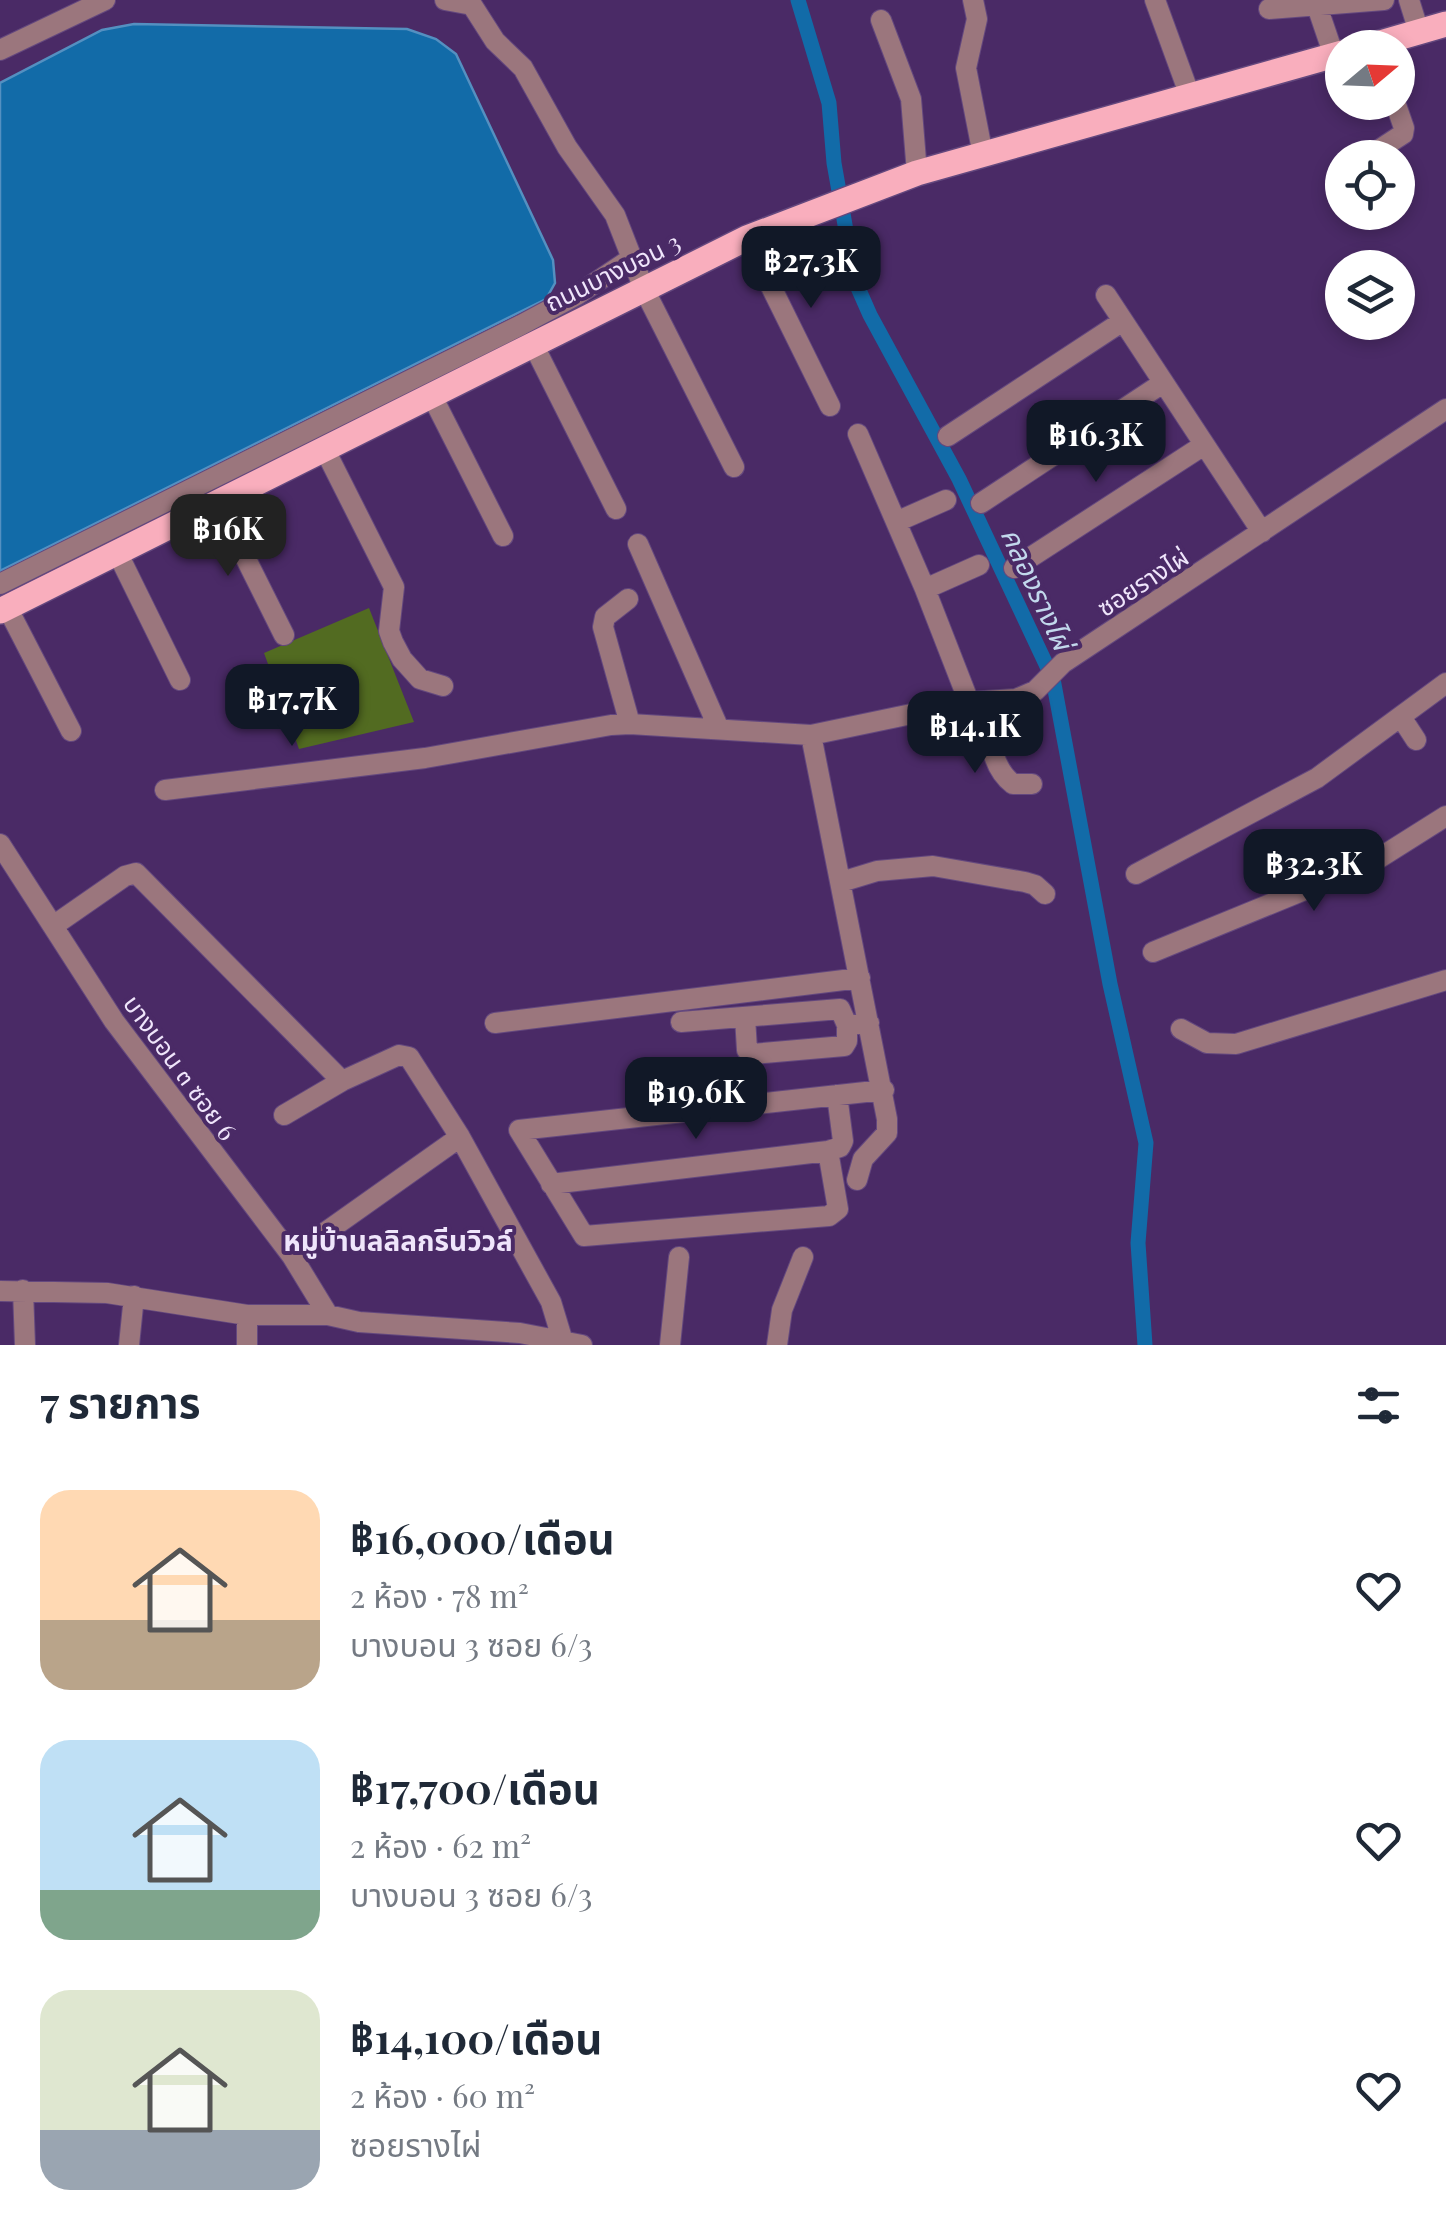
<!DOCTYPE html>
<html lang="th">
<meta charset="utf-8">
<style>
:root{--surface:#fff;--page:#f2f2f3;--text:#1f2937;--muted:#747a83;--accent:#111827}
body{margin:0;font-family:"Playfair Display","Noto Sans Thai",serif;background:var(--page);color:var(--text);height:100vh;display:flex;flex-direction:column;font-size:38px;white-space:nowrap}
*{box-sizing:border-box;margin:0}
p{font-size:32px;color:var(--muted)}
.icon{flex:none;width:55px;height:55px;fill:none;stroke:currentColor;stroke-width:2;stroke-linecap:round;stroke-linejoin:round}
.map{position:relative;height:1345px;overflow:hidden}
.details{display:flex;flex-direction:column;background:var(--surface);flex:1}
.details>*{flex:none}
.needle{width:65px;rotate:71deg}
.fabs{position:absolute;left:1325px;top:30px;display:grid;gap:20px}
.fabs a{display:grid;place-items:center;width:90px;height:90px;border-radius:50%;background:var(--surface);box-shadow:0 5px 15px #0003;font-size:50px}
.price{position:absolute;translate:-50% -85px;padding:0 22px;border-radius:20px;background:var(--accent);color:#fff;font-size:32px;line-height:65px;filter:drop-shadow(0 2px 5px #0008)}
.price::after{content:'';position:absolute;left:50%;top:60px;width:30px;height:22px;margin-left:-15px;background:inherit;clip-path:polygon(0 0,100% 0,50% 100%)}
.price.current{background:#222;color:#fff}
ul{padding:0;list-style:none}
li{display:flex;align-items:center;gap:30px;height:250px;padding:0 40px}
li span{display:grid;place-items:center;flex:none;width:280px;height:200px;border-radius:30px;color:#555}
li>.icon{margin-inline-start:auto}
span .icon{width:120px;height:120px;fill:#fffc;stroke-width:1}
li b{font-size:42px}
h2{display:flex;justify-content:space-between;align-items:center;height:120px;padding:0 40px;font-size:42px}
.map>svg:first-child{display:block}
.green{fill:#526b21}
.water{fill:#126ba8;stroke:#5490c1;stroke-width:2.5}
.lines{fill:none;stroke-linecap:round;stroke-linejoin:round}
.canal{stroke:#126ba8;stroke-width:15}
.minor-casing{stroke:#64487e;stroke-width:22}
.major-casing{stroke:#64487e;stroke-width:28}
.minor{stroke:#9b767d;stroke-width:20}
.major{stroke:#f9aebd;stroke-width:25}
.labels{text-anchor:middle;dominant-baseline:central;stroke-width:8;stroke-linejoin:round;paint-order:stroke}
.street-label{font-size:25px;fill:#efe5fb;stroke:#4a2a66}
.water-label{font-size:28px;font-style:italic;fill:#c2d8ec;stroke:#4a2a66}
.neighbourhood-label{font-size:28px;font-weight:bold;fill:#efe5fb;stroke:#4a2a66}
</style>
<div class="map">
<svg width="1446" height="1345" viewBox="0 0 1446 1345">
<rect width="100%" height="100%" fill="#4a2a66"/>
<path class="green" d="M 369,608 L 414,722 L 299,749 L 264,653 Z"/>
<path class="water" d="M 134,24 L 407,29 L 436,39 L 456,54 L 553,260 L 555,283 L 546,299 L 0,571 L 0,83 L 102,30 Z"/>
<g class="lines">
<path class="canal" d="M 798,0 L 829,103 L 834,163 L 855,281 L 870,315 L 959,479 L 1053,679 L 1110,984 L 1146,1143 L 1138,1243 L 1145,1345"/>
<g class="minor-casing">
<path id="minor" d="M 445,0 L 472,5 L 495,41 L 523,68 L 567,147 L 615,215 L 644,289 L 734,467
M 973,0 L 977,19 L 966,68 L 983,155
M 1155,0 L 1190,96
M 1409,0 L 1419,32
M 1317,6 L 1334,56
M 1269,9 L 1384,0
M 881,20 L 911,99 L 917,173
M 0,50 L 105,0
M 1371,155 L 1403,134 L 1404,128 L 1395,102
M 747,238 L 830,406
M 1106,295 L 1262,532
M 533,344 L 616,509
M 431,394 L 503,536
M 858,434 L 925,589 L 969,702
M 948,436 L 1123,321
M 324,448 L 394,587 L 389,631 L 393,642 L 402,659 L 420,679 L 443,686
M 217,501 L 284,635
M 981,503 L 1163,383
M 896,522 L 946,500
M 638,544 L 719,729
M 117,552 L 180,680
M 1014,568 L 1204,445
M 0,584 L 521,325 L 577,295 L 632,258
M 925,589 L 979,565
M 628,599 L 605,617 L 603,627 L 630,724
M 7,607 L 71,731
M 986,701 C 990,730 988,765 1013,784 L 1032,784
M 1401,717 L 1416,740
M 811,735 L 887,1119 L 887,1133 L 863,1159 L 857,1180
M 165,790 L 425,758 L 611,725 L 630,724 L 811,735 L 969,702 L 1016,699 L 1035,691 L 1063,663 L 1446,409
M 0,844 L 114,1021 L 292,1256 L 328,1315
M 1136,874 L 1317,778 L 1446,683
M 841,882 L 877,871 L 933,866 L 1025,882 L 1035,885 L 1045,894
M 53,926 L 125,876 L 136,873 L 342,1081 L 399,1055 L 409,1057 L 460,1137 L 551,1302 L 564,1345
M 1153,952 L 1373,862 L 1446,816
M 745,1017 L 747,1050 L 752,1054 L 844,1046 L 847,1041 L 847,1025
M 681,1022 L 840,1009 L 847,1025 L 869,1023
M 495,1023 L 860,978
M 1181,1029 L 1207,1043 L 1236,1044 L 1446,980
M 284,1115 L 342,1081
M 828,1151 L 838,1209 L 829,1216 L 584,1236 L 519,1130 L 884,1090
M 551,1184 L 828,1151 L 840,1147 L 843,1141 L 837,1095
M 292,1256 L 460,1137
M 23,1290 L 25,1345
M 0,1291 L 107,1293 L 247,1315 L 328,1315 L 359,1322 L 520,1333 L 582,1345
M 129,1345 L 134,1296
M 247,1345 L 247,1315
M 670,1345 L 679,1257
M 777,1345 L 782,1310 L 803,1257"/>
</g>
<g class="major-casing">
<path id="major" d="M 1363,48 L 1446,24
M 0,611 L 747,238 L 917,173 L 1342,53"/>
</g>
<use href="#minor" class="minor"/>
<use href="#major" class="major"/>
</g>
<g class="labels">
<g class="street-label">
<text transform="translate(612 271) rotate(-26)">ถนนบางบอน 3</text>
<text transform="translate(1142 581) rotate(-33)">ซอยรางไผ่</text>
<text transform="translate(181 1067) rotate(54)">บางบอน ๓ ซอย 6</text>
</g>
<g class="water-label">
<text transform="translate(1038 588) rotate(65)">คลองรางไผ่</text>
</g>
<g class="neighbourhood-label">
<text x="398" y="1239">หมู่บ้านลลิลกรีนวิวล์</text>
</g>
</g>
</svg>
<div class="fabs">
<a><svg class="needle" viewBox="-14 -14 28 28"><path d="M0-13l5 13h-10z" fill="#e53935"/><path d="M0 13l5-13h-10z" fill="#747a83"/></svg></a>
<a><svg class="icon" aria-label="locate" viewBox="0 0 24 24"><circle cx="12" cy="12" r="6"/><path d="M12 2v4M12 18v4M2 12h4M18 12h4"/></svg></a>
<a><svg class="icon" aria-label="layers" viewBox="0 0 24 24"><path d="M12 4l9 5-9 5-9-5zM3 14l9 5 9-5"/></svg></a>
</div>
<b class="price" style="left:811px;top:311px">฿27.3K</b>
<b class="price" style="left:1096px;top:485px">฿16.3K</b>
<b class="price current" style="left:228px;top:579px">฿16K</b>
<b class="price" style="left:292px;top:749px">฿17.7K</b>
<b class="price" style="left:975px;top:776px">฿14.1K</b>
<b class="price" style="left:1314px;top:914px">฿32.3K</b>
<b class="price" style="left:696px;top:1142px">฿19.6K</b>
</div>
<section class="details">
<h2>7 รายการ<svg class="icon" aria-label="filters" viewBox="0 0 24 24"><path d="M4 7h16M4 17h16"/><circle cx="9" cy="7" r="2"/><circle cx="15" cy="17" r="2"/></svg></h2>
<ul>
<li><span style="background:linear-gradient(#ffd9b3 65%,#b9a48a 0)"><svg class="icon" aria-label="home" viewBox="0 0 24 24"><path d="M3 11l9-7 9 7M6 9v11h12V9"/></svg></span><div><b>฿16,000/เดือน</b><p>2 ห้อง · 78 m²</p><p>บางบอน 3 ซอย 6/3</p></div><svg class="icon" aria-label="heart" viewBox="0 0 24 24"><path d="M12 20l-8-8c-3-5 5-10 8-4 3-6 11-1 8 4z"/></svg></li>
<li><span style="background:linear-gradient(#bfe0f5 75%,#7fa58c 0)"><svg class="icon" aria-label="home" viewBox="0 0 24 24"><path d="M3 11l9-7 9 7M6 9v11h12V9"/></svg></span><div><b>฿17,700/เดือน</b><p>2 ห้อง · 62 m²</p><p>บางบอน 3 ซอย 6/3</p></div><svg class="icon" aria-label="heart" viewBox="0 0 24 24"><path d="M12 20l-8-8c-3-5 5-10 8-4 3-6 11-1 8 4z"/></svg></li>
<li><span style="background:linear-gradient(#dfe7d0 70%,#9aa5b1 0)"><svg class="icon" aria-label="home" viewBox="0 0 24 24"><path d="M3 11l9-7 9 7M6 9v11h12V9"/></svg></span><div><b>฿14,100/เดือน</b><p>2 ห้อง · 60 m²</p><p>ซอยรางไผ่</p></div><svg class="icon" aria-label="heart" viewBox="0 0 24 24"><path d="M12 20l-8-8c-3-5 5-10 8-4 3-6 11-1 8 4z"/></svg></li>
</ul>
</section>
